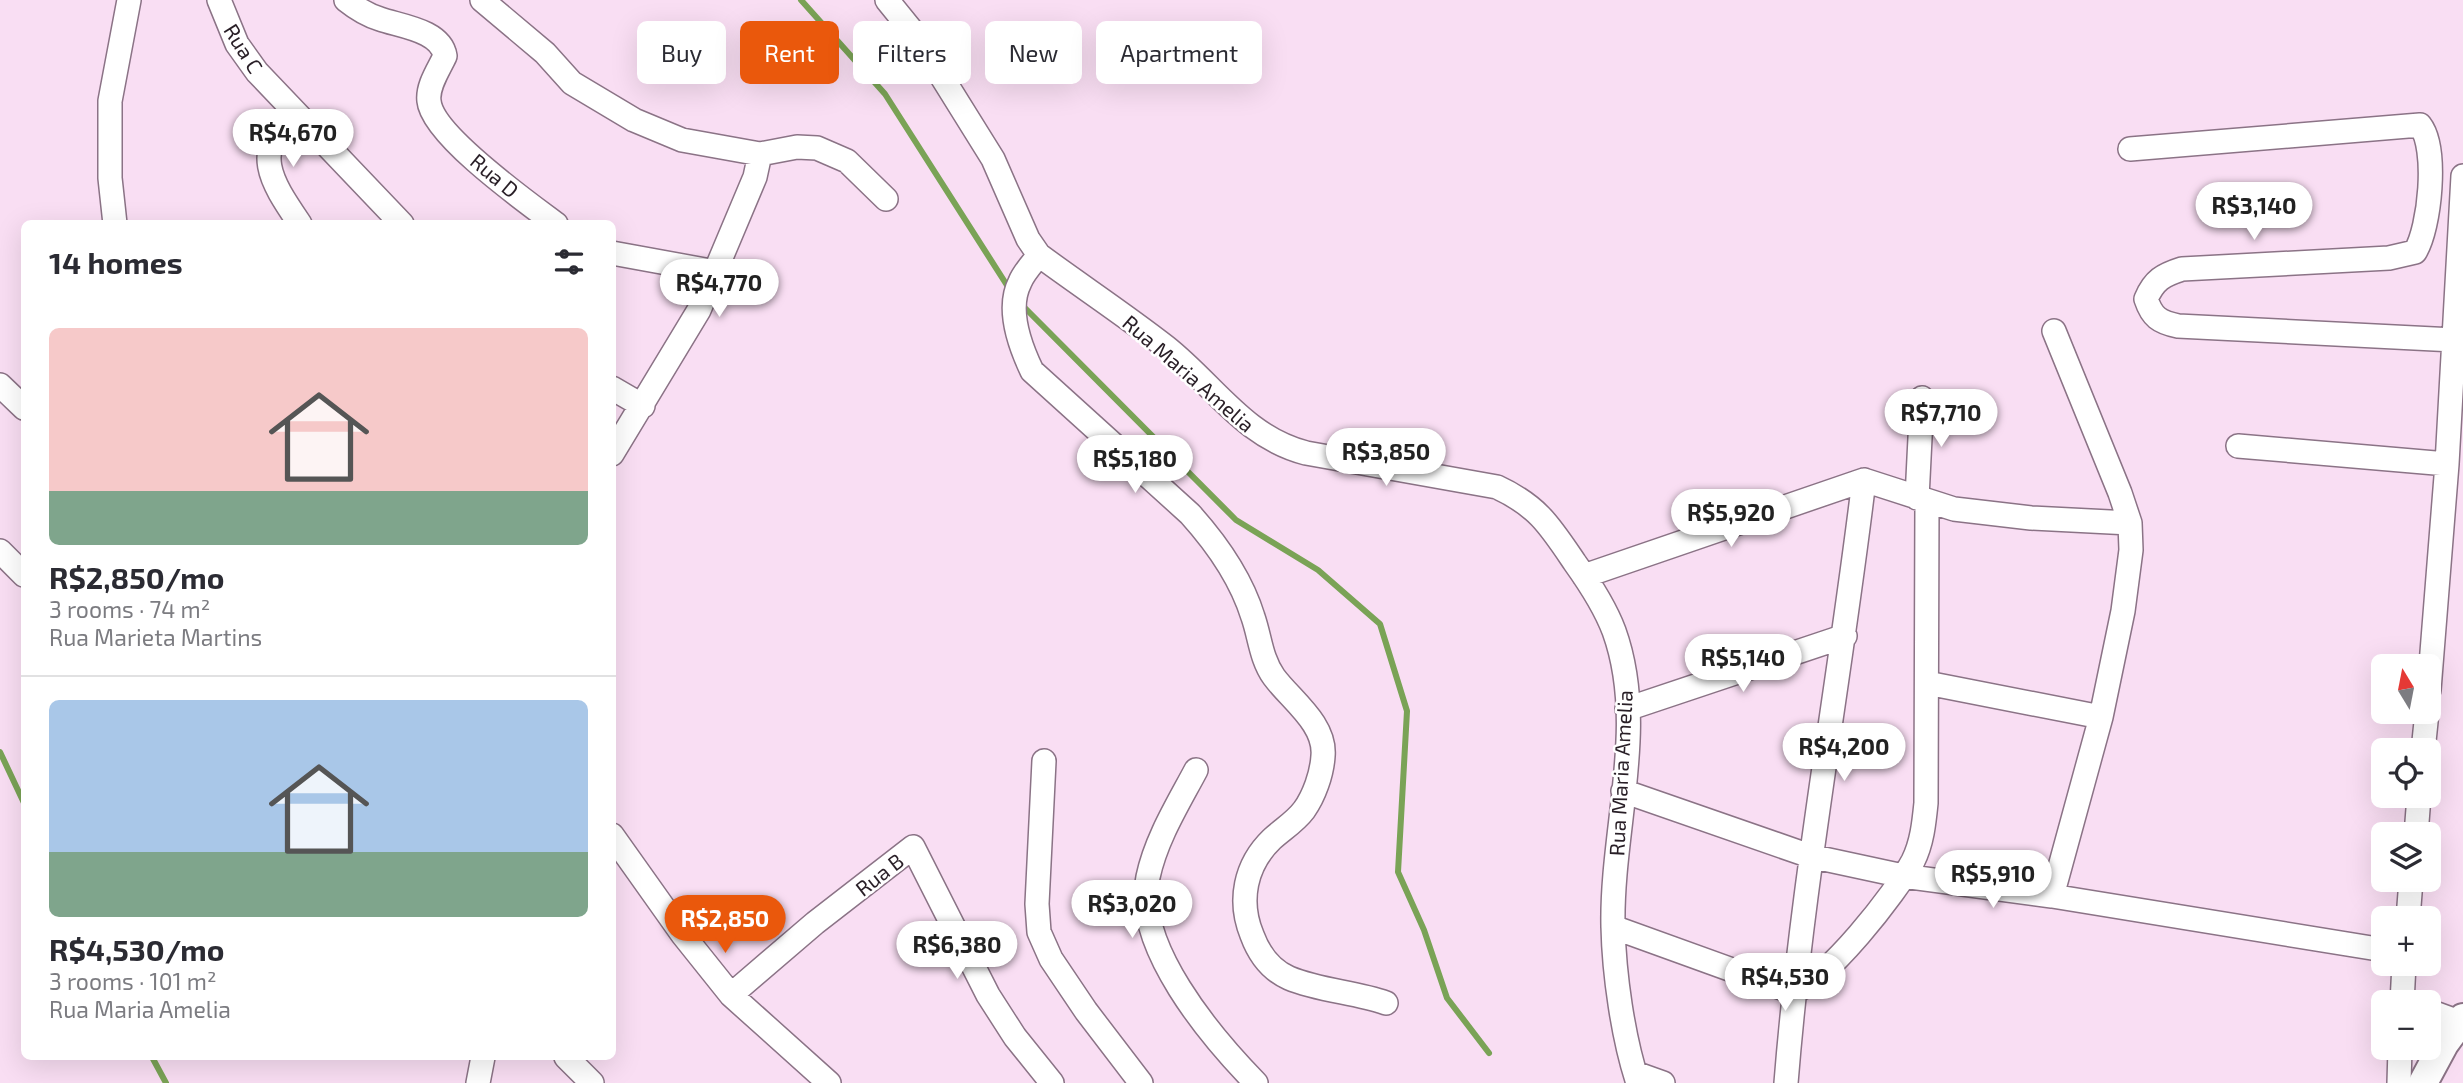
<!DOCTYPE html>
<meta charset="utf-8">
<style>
:root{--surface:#fff;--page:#f7f7f7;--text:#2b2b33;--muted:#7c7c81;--line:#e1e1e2;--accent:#ea580c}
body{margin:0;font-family:"Exo 2",sans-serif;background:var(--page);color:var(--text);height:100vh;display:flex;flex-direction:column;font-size:26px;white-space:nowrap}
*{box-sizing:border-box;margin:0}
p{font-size:23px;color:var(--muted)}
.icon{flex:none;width:38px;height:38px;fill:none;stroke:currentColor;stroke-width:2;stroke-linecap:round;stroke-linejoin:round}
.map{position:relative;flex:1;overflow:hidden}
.drawer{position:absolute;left:21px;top:220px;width:595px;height:840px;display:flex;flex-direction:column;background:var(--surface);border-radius:10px;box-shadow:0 7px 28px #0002}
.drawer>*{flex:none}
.top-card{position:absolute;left:637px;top:21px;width:665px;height:63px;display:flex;gap:14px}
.needle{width:46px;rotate:350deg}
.buttons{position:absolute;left:2371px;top:654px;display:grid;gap:14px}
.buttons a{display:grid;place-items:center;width:70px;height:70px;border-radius:10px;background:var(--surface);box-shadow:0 7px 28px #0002;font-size:35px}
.price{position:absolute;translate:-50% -60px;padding:0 16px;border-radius:24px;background:#fff;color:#222;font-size:23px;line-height:46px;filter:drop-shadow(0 2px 4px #0008)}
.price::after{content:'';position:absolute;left:50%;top:42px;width:21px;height:16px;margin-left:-10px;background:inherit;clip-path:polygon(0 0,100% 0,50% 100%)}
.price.selected{background:var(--accent);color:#fff}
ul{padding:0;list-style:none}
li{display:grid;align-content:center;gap:14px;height:371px;padding:0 28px}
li+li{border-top:2px solid var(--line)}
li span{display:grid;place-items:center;height:217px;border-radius:10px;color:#555}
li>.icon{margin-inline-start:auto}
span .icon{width:126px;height:126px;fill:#fffc;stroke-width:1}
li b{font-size:30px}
h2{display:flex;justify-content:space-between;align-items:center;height:84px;padding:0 28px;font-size:30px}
.tag{padding:0 24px;border-radius:10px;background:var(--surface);box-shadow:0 7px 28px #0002;font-size:24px;line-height:63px}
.tag.selected{background:var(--accent);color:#fff}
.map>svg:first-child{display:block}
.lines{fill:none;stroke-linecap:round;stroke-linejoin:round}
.stream{stroke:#7aa356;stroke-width:6}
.minor-casing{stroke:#8b7386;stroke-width:26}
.tertiary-casing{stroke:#8b7386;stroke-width:32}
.minor{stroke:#fff;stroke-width:23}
.tertiary{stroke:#fff;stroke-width:28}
.labels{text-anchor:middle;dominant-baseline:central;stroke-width:5;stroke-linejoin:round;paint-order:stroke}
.street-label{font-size:21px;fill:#281e26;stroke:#fff}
</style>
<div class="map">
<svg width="2463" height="1083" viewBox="0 0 2463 1083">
<rect width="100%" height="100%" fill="#f9def3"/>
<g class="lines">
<path class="stream" d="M 801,0 L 885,94 L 1010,290
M 1021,304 L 1236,520 L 1318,570 L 1380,624 L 1407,711 L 1398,872 L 1424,930 L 1447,998 L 1489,1053
M 0,752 L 24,803
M 152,1057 L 166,1083"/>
<g class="minor-casing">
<path id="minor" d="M 219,0 L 237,44 L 257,72 L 402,224
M 346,0 C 356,8 367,15 380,19 C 399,26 441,30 445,56 C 439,69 427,86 429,101 C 432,135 528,203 556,224
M 482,0 L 545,53 L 572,83 L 634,120 L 682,140 L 760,154 L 797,147 L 817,148 L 847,161 L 886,199
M 887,0 L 917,37 L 993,159 L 1028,239 L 1039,255 C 1081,286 1125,315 1166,347 C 1214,385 1244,437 1306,453 L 1497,487 C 1538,506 1550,526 1575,563 C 1590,584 1605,607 1614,631 C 1648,725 1611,830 1613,926 C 1614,974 1623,1038 1638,1083
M 293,111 C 251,153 271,181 300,224
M 2130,149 L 2420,125 C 2438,148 2430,228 2415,252 L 2389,258 L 2182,269 C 2163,275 2154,280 2146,299 C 2152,317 2159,322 2178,326 L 2454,340
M 115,224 L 110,178 L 110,101 L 129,0
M 612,253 L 716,272
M 1039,255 C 1033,263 1024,272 1020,282 C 1006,309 1020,346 1032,371 L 1190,514 C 1217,544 1241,578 1253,617 C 1260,637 1261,659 1274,677 C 1291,700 1326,724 1323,756 C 1322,774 1314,796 1304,810 C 1295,822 1283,829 1272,839 C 1245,865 1238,901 1252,935 C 1259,954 1271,970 1289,978 C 1320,991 1355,992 1386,1003
M 0,385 L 24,408
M 612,388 L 643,406
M 2238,446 L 2447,464
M 612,454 L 699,310 L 755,177 L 760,154
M 1864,480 L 1954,509 L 2031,518 L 2130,523
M 1917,498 L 1922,398
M 0,551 L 24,575
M 1584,576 L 1864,480
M 1927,683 L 2101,717
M 2429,690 L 2447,464 L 2463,176
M 1627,709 L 1845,636
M 2423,751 L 2427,712
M 1044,761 L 1037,904 L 1039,932 L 1051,959 L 1086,1011 L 1141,1083
M 1196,770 C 1178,804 1156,839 1148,877 C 1133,945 1211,1037 1256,1083
M 1623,791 L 1810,856 L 1903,876 L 2052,896 L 2384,950
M 612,835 L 683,935 L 731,995 L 829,1083
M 2416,835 L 2419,796
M 2052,896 L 2101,717 L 2123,611 L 2131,550 L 2130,523 L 2120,493 L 2054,331
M 2408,919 L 2411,880
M 1613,927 L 1793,992 C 1826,982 1896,893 1913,861 C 1922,843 1924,823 1926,803 L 1927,502
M 731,995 L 815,923 L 913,847 L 988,995 L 1015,1037 L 1052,1083
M 2402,1003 L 2404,964
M 2429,1011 L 2459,1022
M 566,1057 L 592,1083
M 1635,1073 L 1663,1083
M 478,1083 L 483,1057
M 1786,1083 C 1802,881 1840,681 1864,480
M 2399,1083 L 2400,1048"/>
</g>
<g class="tertiary-casing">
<path id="tertiary" d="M 2423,1083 L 2444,1044 L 2463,1018"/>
</g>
<use href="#minor" class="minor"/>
<use href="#tertiary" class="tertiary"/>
</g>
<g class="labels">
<g class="street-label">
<text transform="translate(244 48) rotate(58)">Rua C</text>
<text transform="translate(495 175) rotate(40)">Rua D</text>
<text transform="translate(1189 373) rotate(41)">Rua Maria Amelia</text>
<text transform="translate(1620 773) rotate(-87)">Rua Maria Amelia</text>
<text transform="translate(879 874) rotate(-38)">Rua B</text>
</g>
</g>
</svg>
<div class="buttons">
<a><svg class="needle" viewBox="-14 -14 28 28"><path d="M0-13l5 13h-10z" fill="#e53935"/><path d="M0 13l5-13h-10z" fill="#7c7c81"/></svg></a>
<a><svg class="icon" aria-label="locate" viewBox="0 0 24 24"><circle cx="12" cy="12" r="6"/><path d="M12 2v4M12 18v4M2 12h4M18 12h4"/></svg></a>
<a><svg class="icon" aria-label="layers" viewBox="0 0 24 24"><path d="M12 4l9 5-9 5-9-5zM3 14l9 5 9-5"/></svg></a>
<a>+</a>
<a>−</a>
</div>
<b class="price" style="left:293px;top:169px">R$4,670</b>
<b class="price" style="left:2254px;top:242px">R$3,140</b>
<b class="price" style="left:719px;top:319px">R$4,770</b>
<b class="price" style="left:1941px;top:449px">R$7,710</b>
<b class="price" style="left:1386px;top:488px">R$3,850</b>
<b class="price" style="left:1135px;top:495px">R$5,180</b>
<b class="price" style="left:1731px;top:549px">R$5,920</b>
<b class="price" style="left:1743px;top:694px">R$5,140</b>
<b class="price" style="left:1844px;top:783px">R$4,200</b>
<b class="price" style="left:1993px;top:910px">R$5,910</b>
<b class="price" style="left:1132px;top:940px">R$3,020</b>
<b class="price selected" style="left:725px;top:955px">R$2,850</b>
<b class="price" style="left:957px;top:981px">R$6,380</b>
<b class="price" style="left:1785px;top:1013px">R$4,530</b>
<div class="top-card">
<a class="tag">Buy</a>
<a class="tag selected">Rent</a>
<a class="tag">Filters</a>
<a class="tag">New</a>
<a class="tag">Apartment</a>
</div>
<section class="drawer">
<h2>14 homes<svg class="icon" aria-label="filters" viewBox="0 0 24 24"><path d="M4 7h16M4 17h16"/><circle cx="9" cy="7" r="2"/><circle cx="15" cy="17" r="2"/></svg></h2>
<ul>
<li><span style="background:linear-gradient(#f6c9c9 75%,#7fa58c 0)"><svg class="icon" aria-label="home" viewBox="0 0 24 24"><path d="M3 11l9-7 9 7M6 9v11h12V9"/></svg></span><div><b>R$2,850/mo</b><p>3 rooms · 74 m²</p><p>Rua Marieta Martins</p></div></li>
<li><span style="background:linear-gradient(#a9c7e8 70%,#7fa58c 0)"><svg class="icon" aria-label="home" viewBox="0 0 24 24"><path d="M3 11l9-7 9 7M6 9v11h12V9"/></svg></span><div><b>R$4,530/mo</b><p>3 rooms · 101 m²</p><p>Rua Maria Amelia</p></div></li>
</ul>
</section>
</div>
